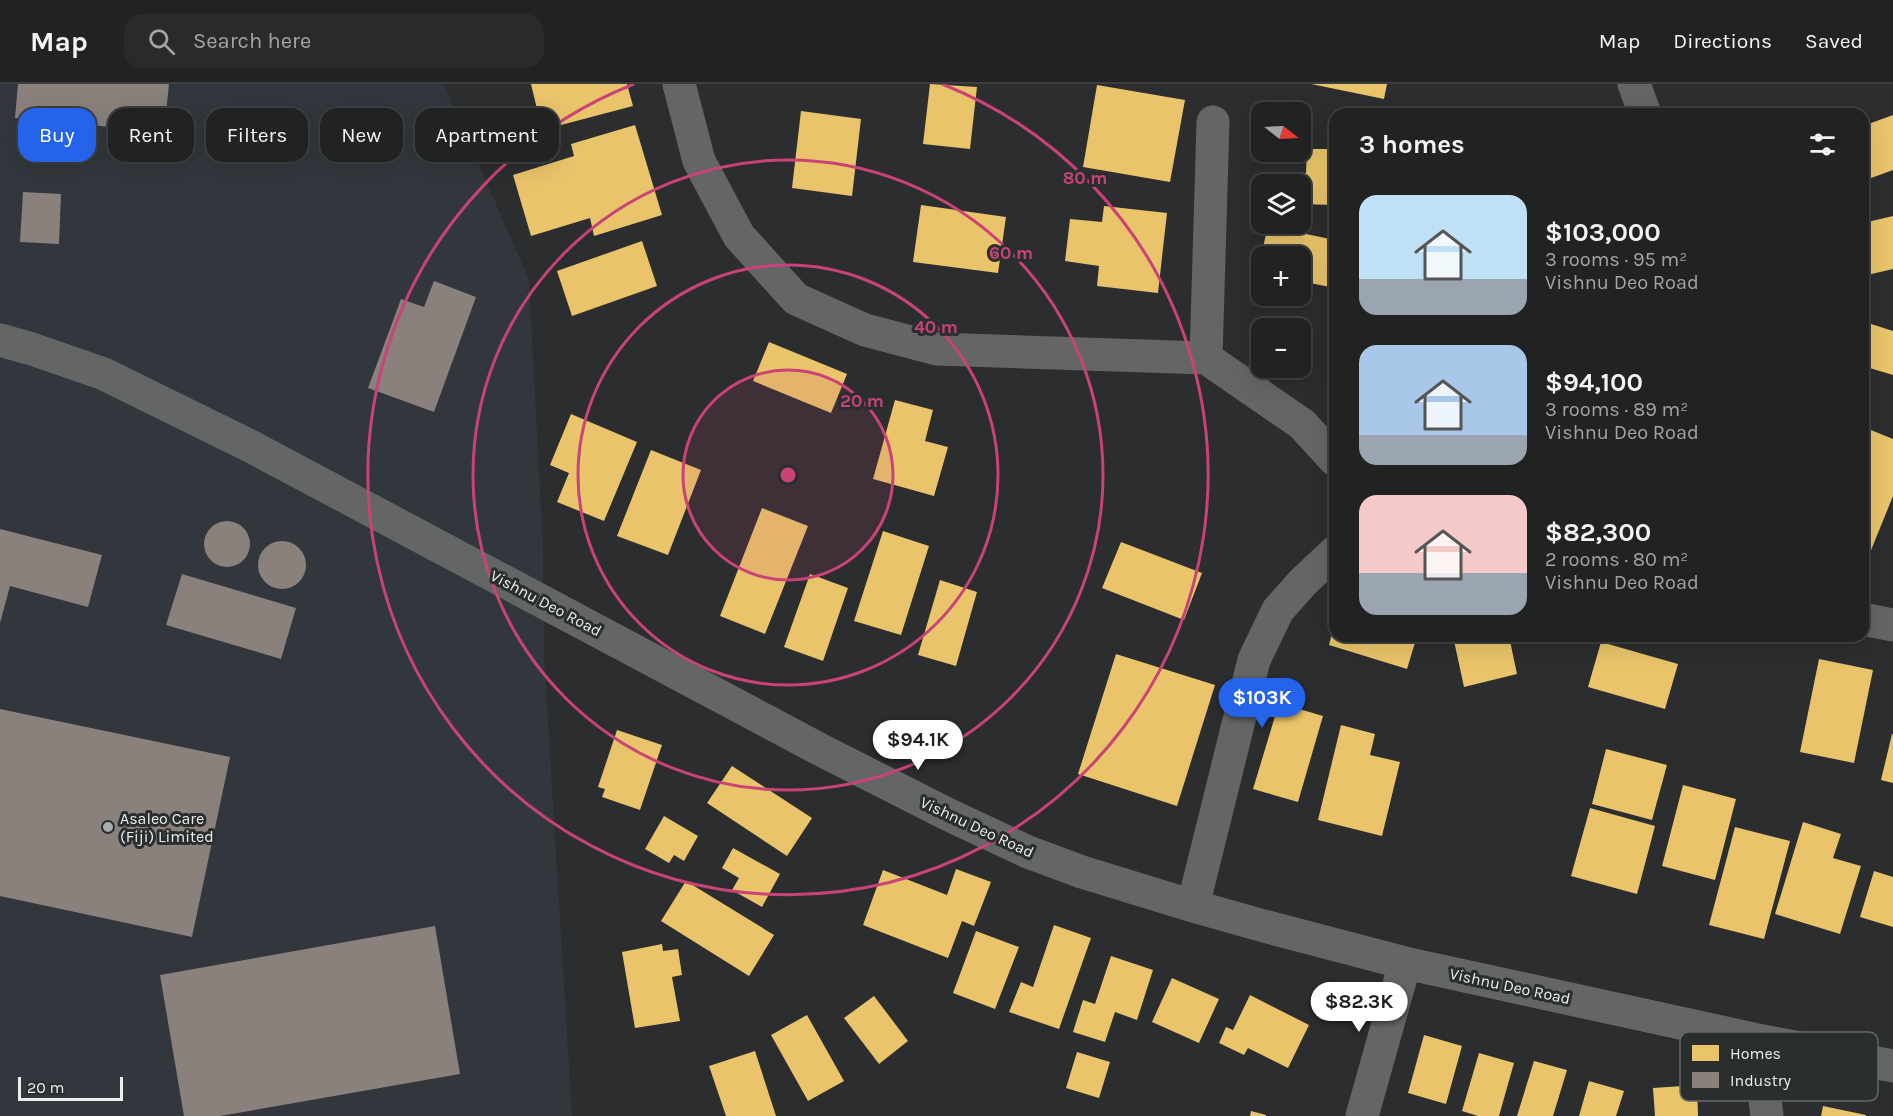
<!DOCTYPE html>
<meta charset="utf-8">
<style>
:root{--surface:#212222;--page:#292a2a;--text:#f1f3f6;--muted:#a2a4a5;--line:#3e3f40;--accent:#2563eb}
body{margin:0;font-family:Karla,sans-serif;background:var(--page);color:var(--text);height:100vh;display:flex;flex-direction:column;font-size:22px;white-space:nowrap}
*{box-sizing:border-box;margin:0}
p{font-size:20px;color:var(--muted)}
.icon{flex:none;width:33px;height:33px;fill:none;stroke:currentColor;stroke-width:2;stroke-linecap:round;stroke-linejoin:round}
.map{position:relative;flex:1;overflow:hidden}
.sheet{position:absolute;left:1329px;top:24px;width:540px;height:534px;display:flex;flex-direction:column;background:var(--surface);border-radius:18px;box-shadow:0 6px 24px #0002,0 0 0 2px var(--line)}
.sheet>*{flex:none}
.top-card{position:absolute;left:18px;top:24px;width:570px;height:54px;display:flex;gap:12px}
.needle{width:39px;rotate:108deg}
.buttons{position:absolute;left:1251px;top:18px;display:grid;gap:12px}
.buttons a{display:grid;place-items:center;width:60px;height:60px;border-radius:12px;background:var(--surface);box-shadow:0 6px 24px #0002,0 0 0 2px var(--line);font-size:30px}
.scale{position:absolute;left:18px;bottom:15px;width:105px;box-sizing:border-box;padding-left:6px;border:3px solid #ebedee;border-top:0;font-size:16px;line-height:21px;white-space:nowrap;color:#ebedee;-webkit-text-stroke:4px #2b2e2f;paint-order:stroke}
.price{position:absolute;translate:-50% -51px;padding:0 14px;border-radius:21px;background:#fff;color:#222;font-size:20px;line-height:39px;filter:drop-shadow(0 2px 3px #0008)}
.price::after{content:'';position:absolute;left:50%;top:36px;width:18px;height:14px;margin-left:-9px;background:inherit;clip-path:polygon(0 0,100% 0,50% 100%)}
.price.selected{background:var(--accent);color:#fff}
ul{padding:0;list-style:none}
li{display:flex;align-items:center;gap:18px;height:150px;padding:0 30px}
li span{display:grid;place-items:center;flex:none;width:168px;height:120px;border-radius:18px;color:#555}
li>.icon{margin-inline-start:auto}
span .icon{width:72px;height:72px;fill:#fffc;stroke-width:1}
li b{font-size:26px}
h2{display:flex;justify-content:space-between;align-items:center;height:72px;padding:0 30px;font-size:26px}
.tag{padding:0 21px;border-radius:18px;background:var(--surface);box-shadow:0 6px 24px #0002,0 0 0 2px var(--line);font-size:21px;line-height:54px}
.tag.selected{background:var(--accent);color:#fff}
header{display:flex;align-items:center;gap:36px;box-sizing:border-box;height:84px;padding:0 30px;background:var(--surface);border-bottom:2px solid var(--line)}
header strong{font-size:28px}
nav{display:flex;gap:33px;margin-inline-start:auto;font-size:21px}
.search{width:420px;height:54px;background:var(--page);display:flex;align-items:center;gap:15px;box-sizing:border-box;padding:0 21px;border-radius:18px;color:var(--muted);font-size:22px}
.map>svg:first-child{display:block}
.built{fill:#31373c}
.homes{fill:#e9c46a}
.industry{fill:#8a817c}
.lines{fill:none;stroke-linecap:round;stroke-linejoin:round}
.minor{stroke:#646565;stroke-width:33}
.ring{fill:none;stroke:#ca4378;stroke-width:3}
.poi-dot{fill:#a8aaab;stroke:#2b2e2f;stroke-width:2}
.labels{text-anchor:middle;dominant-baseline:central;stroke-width:6;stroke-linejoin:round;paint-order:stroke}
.street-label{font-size:16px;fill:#ebedee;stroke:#2b2e2f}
.poi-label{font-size:16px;fill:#ebedee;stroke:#2b2e2f;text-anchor:start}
.key{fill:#2b2e2f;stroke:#656768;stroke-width:1.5}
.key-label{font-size:16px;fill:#ebedee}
.centre{fill:#ca4378;stroke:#2b2e2f;stroke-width:3}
.ring-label{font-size:18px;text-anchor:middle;font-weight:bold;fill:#ca4378;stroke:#2b2e2f;stroke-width:6;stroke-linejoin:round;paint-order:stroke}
</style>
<header>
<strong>Map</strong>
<div class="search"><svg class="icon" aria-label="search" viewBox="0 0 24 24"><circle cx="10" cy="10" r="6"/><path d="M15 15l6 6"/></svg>Search here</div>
<nav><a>Map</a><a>Directions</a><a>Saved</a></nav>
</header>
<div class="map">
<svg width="1893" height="1032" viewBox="0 0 1893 1032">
<rect width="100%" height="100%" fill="#2c2d2e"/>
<path class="built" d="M 0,0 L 444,0 L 529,196 L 543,463 L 544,571 L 572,1032 L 0,1032 Z"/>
<path class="homes" d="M 531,0 L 627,0 L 633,22 L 542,46 Z
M 930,0 L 977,3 L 970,65 L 923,60 Z
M 1311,0 L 1387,0 L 1384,15 Z
M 1097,1 L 1185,16 L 1170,98 L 1083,83 Z
M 801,27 L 861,35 L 852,112 L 792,104 Z
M 1893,31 L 1893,86 L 1863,97 L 1863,42 Z
M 635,41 L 662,131 L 594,152 L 590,134 L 531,152 L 513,91 L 574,72 L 571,60 Z
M 1307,65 L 1335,65 L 1335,121 L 1300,120 L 1300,100 L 1285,100 L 1285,88 L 1306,89 Z
M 921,121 L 1006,133 L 998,189 L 913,178 Z
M 1104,122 L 1167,129 L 1158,209 L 1097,202 L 1099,182 L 1065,177 L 1070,135 L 1102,138 Z
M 1893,132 L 1893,185 L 1863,192 L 1863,139 Z
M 1268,142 L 1335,156 L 1335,204 L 1300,197 L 1300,172 L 1261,172 Z
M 642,157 L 657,202 L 572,232 L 557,187 Z
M 1865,238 L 1893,247 L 1893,291 L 1863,282 L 1863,245 Z
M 769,258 L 847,290 L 831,329 L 753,297 Z
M 895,316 L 933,326 L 925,357 L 948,363 L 934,412 L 873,395 Z
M 571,330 L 637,358 L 604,437 L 557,418 L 569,389 L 550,381 Z
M 1866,344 L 1893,355 L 1893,412 L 1863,486 L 1863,353 Z
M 651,366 L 701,386 L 668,471 L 617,452 Z
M 762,424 L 808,442 L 765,550 L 720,532 Z
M 883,447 L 929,462 L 901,551 L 854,537 Z
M 1121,458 L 1202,489 L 1184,536 L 1102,504 Z
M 810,490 L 848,504 L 823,577 L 784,563 Z
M 940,496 L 977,508 L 956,582 L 918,571 Z
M 1334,542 L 1335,552 L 1417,552 L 1407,585 L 1329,561 Z
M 1453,552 L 1509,552 L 1517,590 L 1464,603 Z
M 1601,558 L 1678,580 L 1665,625 L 1588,603 Z
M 1116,570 L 1215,601 L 1177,722 L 1078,690 Z
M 1819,575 L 1873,586 L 1854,679 L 1800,668 Z
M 1279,619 L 1323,632 L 1298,718 L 1253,705 Z
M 1341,641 L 1375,650 L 1370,671 L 1400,678 L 1382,752 L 1318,736 Z
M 617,646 L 662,661 L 640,726 L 602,713 L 605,705 L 598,703 Z
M 1892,650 L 1893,650 L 1893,699 L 1881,696 Z
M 1606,665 L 1667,681 L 1652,736 L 1592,720 Z
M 732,682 L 812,734 L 787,772 L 707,719 Z
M 1683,701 L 1736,715 L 1715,796 L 1662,782 Z
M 1590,724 L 1655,742 L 1637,810 L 1571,792 Z
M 664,732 L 698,752 L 684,777 L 674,771 L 669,779 L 645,765 Z
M 1803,738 L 1841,750 L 1833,774 L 1861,782 L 1840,850 L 1775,830 Z
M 1735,743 L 1790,757 L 1764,855 L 1709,841 Z
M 733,764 L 780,790 L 762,823 L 732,806 L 739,794 L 722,784 Z
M 956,785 L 991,798 L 974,842 L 962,837 L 948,874 L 863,841 L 883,786 L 947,811 Z
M 1874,787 L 1893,793 L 1893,843 L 1860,833 Z
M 686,797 L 774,851 L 749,892 L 661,837 Z
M 1054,841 L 1091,854 L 1059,945 L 1009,928 L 1021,898 L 1033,903 Z
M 976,847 L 1019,863 L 995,925 L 953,909 Z
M 662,860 L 663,867 L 678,865 L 682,891 L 672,893 L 680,937 L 635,944 L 622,868 Z
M 1111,872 L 1153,886 L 1137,936 L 1115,928 L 1105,958 L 1073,948 L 1083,916 L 1095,920 Z
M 1172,894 L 1219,915 L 1199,959 L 1152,938 Z
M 1250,911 L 1309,941 L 1288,984 L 1248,964 L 1244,971 L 1219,959 L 1226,943 L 1233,946 Z
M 874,912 L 908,957 L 879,980 L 844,934 Z
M 807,931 L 844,997 L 808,1017 L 771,951 Z
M 1424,951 L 1462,962 L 1446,1020 L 1408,1009 Z
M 755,967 L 776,1032 L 726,1032 L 709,982 Z
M 1077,968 L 1110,978 L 1099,1014 L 1066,1004 Z
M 1479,969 L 1514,979 L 1499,1032 L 1478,1032 L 1462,1027 Z
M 1534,977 L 1567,986 L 1553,1032 L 1517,1032 Z
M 1589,997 L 1624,1007 L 1616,1032 L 1579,1032 Z
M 1697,1001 L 1698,1032 L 1655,1032 L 1653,1004 Z
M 1823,1022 L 1866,1031 L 1866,1032 L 1821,1032 Z
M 1251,1027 L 1266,1031 L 1266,1032 L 1250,1032 Z"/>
<path class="industry" d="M 18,0 L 169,0 L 164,48 L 15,34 Z
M 23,108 L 61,110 L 59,160 L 20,158 Z
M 434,197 L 476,213 L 434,328 L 368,304 L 401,215 L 424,223 Z
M204 460a23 23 0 1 1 46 0a23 23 0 1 1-46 0Z
M 0,445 L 102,471 L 88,523 L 10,502 L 0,539 Z
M258 481a24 24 0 1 1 48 0a24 24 0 1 1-48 0Z
M 182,490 L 296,524 L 281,575 L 166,541 Z
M 0,625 L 230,673 L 192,853 L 0,812 Z
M 435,842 L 460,990 L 220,1032 L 184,1032 L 160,891 Z"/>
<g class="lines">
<path class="minor" d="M 679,0 L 699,77 L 739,152 L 796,215 L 865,246 L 937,265 L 1206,274 L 1302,340 L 1335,376
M 1634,0 L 1645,30
M 0,256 L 32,265 L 104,290 L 254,364 L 821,666 L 947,730 L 1028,768 L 1082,788 L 1193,822 L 1260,841 L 1405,879 L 1758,956 L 1893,982
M 1206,274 L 1213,38
M 1863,535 L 1893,541
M 1193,822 L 1254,576 L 1278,526 L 1303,498 L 1335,468
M 1758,956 L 1767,1032
M 1362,1032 L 1405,879"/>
</g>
<circle cx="788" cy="391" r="105" fill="#ca4378" fill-opacity=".12"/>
<g class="ring">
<circle cx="788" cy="391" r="105"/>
<circle cx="788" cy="391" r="210"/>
<circle cx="788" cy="391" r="315"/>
<path d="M942 0A420 420 0 1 1 634 0"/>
</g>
<circle class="poi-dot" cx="108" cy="743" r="6"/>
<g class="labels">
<g class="street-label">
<text transform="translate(546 519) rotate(28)">Vishnu Deo Road</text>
<text transform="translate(977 743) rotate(25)">Vishnu Deo Road</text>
<text transform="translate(1510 902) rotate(12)">Vishnu Deo Road</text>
</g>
<g class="poi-label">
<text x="120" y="734">Asaleo Care<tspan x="120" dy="18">(Fiji) Limited</tspan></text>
</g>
</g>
<rect x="1680" y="948" width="198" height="69" rx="9" class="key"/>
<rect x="1692" y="961" width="27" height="16" fill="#e9c46a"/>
<rect x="1692" y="988" width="27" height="16" fill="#8a817c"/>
<g class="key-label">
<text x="1730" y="975">Homes</text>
<text x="1730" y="1002">Industry</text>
</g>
<circle cx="788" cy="391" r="9" class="centre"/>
<g class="ring-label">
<text x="1085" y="100">80 m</text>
<text x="1011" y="175">60 m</text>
<text x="936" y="249">40 m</text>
<text x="862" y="323">20 m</text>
</g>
</svg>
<div class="buttons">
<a><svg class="needle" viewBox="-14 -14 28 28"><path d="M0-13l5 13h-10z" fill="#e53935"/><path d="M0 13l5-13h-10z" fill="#a2a4a5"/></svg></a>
<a><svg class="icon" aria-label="layers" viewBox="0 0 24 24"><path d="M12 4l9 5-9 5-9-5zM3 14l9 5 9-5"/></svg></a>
<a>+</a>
<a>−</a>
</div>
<div class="scale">20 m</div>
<b class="price selected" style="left:1262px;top:645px">$103K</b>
<b class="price" style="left:918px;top:687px">$94.1K</b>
<b class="price" style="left:1359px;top:949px">$82.3K</b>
<div class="top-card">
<a class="tag selected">Buy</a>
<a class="tag">Rent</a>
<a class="tag">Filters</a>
<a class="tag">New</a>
<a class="tag">Apartment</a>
</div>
<section class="sheet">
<h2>3 homes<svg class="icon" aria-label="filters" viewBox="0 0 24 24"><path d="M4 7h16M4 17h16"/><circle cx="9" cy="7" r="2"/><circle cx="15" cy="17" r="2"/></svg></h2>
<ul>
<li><span style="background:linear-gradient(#bfe0f5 70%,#9aa5b1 0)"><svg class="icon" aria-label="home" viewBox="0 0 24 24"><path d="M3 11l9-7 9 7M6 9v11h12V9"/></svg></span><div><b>$103,000</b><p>3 rooms · 95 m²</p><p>Vishnu Deo Road</p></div></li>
<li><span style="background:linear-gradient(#a9c7e8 75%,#9aa5b1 0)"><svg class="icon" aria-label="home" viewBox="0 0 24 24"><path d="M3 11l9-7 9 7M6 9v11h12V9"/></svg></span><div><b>$94,100</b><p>3 rooms · 89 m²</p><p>Vishnu Deo Road</p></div></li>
<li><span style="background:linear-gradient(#f6c9c9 65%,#9aa5b1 0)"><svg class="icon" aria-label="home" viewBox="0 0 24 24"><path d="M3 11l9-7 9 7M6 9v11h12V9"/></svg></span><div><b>$82,300</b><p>2 rooms · 80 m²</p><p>Vishnu Deo Road</p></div></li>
</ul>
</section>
</div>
